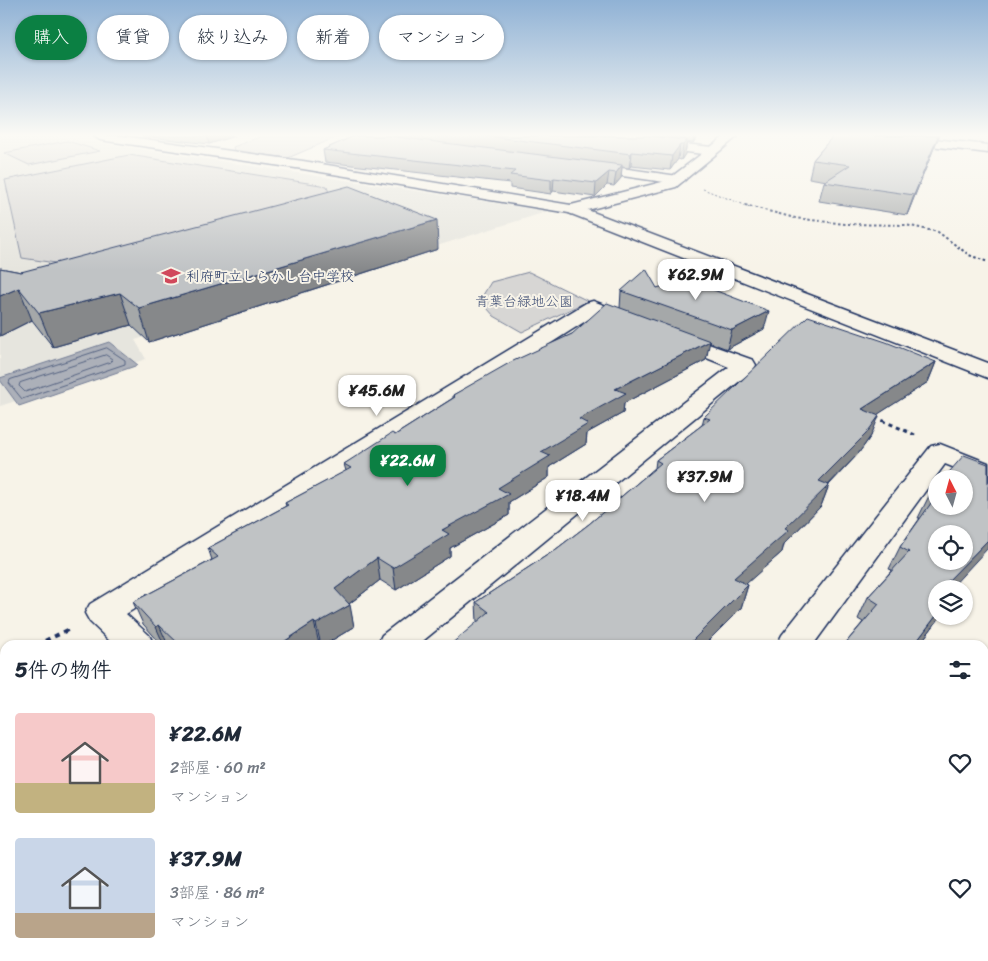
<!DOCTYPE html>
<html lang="ja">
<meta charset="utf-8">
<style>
:root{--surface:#fff;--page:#f2f2f3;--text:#1f2937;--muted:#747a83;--accent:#0b8043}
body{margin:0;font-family:Sriracha,"Klee One",sans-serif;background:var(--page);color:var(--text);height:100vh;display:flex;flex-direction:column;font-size:19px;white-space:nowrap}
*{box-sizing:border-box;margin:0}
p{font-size:16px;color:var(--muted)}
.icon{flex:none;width:28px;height:28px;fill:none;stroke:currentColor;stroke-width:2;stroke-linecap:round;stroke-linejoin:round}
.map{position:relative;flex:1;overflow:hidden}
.drawer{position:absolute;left:0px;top:640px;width:989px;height:321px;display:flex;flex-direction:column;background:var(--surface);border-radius:15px 15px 0 0;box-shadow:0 1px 4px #0004}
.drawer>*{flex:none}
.banner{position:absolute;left:15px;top:15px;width:500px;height:45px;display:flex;gap:10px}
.needle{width:32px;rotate:354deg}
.fabs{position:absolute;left:928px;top:470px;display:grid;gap:10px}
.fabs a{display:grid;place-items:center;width:45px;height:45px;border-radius:50%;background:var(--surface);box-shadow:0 1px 4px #0004;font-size:25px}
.price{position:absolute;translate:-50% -42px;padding:0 11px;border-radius:10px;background:#fff;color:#222;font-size:16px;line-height:32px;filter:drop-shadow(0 1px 2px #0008)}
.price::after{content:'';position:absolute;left:50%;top:30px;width:15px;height:11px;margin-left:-8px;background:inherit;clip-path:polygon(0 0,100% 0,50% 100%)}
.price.on{background:var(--accent);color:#fff}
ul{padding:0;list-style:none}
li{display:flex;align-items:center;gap:15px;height:125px;padding:0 15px}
li span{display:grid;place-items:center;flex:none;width:140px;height:100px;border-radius:5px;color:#555}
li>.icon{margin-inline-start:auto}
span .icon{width:60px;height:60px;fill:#fffc;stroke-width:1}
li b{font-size:21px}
h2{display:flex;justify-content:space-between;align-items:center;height:60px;padding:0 15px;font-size:21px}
.chip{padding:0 18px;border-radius:22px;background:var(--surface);box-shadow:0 1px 4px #0004;font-size:18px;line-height:45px}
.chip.on{background:var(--accent);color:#fff}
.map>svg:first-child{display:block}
.built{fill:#e6e5de}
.green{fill:#d7d6d4;stroke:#798299}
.water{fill:#acb0b9;stroke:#727c95}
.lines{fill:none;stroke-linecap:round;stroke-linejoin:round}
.shore{stroke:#556382;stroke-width:1}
.street-casing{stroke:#1b2f5e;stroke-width:3}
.secondary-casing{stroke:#1b2f5e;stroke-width:3}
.primary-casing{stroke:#1b2f5e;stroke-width:3}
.path-far3{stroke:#1b2f5e;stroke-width:1;stroke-dasharray:2 2;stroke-linecap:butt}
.path-far2{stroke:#1b2f5e;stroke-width:2;stroke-dasharray:2.5 2.5;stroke-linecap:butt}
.path-far1{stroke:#1b2f5e;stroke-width:3;stroke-dasharray:4 4;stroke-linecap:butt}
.path{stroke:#1b2f5e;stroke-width:4;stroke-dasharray:5 5;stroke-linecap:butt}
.street{fill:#f7f3e8;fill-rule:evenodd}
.secondary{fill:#f7f3e8;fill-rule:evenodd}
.primary{fill:#f7f3e8;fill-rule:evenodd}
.wall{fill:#a5a8a9;stroke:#1b2f5e}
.shaded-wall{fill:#86888a;stroke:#1b2f5e}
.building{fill:#c0c3c5;stroke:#1b2f5e;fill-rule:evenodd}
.labels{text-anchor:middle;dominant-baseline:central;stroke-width:4;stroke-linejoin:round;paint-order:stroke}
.far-poi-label{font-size:14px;fill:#1b2f5e;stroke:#f7f3e8;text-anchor:start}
.far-park-label{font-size:14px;fill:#415076;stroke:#f7f3e8}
</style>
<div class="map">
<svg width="988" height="961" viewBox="0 0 988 961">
<rect width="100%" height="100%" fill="#f7f3e8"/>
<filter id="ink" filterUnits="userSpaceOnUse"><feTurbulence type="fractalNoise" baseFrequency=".02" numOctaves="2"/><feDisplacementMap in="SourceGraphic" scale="10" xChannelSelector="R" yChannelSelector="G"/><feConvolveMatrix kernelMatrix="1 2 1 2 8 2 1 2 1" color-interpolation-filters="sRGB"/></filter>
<g filter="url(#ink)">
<path class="built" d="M 0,136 L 53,136 L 549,211 L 135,340 L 146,359 L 0,406 Z"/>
<path class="green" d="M 262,136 L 339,136 L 288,158 L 234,151 L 233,147 Z
M 67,141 L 100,151 L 29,165 L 4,153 Z
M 129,155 L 327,186 L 330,197 L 82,267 L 22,258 L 5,180 Z
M 529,272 L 588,301 L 522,332 L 494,316 L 480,300 L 491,282 Z"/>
<path class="water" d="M 109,342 L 138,365 L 19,406 L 0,380 L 0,378 Z"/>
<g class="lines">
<path class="shore" d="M 107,348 L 125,360 L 125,364 L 22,399 L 9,383 L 10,380 Z
M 106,355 L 112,359 L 111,362 L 25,392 L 19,386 L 20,383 Z"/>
<g class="street-casing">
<path id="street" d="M 94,136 L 122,136 L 303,161 L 577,206 L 988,363 L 988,378 L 569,213 L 303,169 L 100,140 Z
M 578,136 L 611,136 L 712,147 L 718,151 L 712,155 L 584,140 Z
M 586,163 L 678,176 L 685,180 L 678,184 L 581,170 L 579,167 Z
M 593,301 L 641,319 L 644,323 L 641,327 L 634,329 L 627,327 L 595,315 L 126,614 L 149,635 L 154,645 L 114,645 L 90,622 L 85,613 L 90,604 L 586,303 Z
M 672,331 L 753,360 L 756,365 L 753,370 L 418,645 L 377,645 L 382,635 L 729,367 L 665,341 L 661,337 L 665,333 Z
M 940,444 L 988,463 L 988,481 L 945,464 L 813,645 L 777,645 L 782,635 L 931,446 Z
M 5,936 L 5,956 L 39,956 L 37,961 L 0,961 L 0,938 Z
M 459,956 L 511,956 L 513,961 L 461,961 Z
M 531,956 L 582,956 L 580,961 L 529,961 Z"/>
</g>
<g class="secondary-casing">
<path id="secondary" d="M 725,136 L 738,136 L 676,187 L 572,214 L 567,212 L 564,209 L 567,206 L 666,181 Z"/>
</g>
<g class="primary-casing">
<path id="primary" d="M 875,136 L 907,136 L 988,145 L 988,153 L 881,140 Z"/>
</g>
<path class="path-far3" d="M 703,189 L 750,207"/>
<path class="path-far2" d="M 745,205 L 795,218 L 845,224 L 906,225 L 938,232 L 969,255 L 988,262"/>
<path class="path-far1" d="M 875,417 L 915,435"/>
<path class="path" d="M 36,645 L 72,628
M 0,663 L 5,660"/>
<use href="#street" class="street"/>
<use href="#secondary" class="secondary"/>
<use href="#primary" class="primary"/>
</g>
<path class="wall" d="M 142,136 L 234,136 L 209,144 Z
M 354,136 L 698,136 L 693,143 L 687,142 L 685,154 L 681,160 L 678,159 L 670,170 L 631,166 L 629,168 L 622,167 L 621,178 L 614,186 L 607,185 L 595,197 L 553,191 L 551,194 L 510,188 L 510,183 L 325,162 L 323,150 Z
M 833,136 L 940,136 L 938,138 L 907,215 L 819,201 L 824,182 L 827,181 L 809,178 L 813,160 Z
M 438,249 L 149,342 L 131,325 L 53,347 L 32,320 L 0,336 L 0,268 L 21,272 Z
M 657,288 L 764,329 L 727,349 L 709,342 L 706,360 L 624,403 L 623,413 L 587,433 L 586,444 L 549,467 L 549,477 L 509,502 L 509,515 L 450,548 L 450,556 L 396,590 L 380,580 L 349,604 L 354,627 L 324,645 L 320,645 L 319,644 L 317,645 L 162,645 L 143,624 L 133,602 L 212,560 L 208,548 L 286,506 L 285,503 L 346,471 L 344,464 L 395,435 L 453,398 L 453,395 L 572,334 L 620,308 L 621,291 Z
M 936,362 L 928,382 L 876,415 L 871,436 L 858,454 L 829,485 L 821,506 L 784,544 L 782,552 L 745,584 L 748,585 L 741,608 L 477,622 L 476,602 L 555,550 L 589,524 L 655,468 L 656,460 L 702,425 L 704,417 Z
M 936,487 L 936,589 L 941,616 L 919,645 L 844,645 L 863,622 L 858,619 L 868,597 L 892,570 L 889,569 L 900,547 L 920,518 L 918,518 L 929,496 Z
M 988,667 L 988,959 L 987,961 L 886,961 L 888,956 L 984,956 L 984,674 Z
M 645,956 L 805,956 L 812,961 L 644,961 Z"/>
<path class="shaded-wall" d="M 207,136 L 234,136 L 209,144 Z
M 694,136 L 698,136 L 693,143 Z
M 939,136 L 934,148 L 907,215 L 914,195 Z
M 687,140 L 685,154 L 681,160 L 683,145 Z
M 680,145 L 678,159 L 670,170 L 672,156 Z
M 632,152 L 631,166 L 629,168 L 631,154 Z
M 622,165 L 621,178 L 614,186 L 616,173 Z
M 609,172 L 607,185 L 595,197 L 596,183 Z
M 554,178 L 553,191 L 551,194 L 551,180 Z
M 437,220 L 438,249 L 149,342 L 139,308 Z
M 19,288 L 32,320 L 0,336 L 0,296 Z
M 120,293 L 131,325 L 53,347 L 39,313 Z
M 769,311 L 764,329 L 727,349 L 732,330 Z
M 710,341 L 706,360 L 624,403 L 623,413 L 587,433 L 586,444 L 549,467 L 549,477 L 509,502 L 509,515 L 450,548 L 450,556 L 396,590 L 393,568 L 498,488 L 615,389 Z
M 936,362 L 928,382 L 855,429 L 862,409 Z
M 879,416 L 871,436 L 858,454 L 825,488 L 829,485 L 821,506 L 784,544 L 782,552 L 728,600 L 734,578 L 785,528 L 819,481 Z
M 988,540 L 988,548 L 950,589 L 942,589 L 943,586 Z
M 377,558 L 380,580 L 341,610 L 350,605 L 354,627 L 324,645 L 321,645 L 316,624 L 335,589 Z
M 748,585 L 741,608 L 704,645 L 688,645 Z
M 936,616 L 941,616 L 919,645 L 914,645 Z
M 314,622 L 319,644 L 317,645 L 279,645 Z
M 159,625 L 168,645 L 164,645 L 156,627 Z
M 5,738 L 5,769 L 0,773 L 0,741 Z
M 0,829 L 5,836 L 5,856 L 0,859 Z
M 192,956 L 225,956 L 220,961 L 186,961 Z"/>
<path class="building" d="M 354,136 L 388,136 L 622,165 L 616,173 L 609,172 L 596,183 L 554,178 L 551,180 L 510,175 L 515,171 L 323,150 Z
M 486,136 L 648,136 L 687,140 L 683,145 L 680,145 L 672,156 L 632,152 L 631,154 Z
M 833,136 L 938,136 L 914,195 L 824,182 L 850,165 L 813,160 Z
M 349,186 L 437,220 L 139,308 L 120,293 L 39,313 L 19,288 L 0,296 L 0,268 L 21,272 Z
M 646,269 L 657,288 L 685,279 L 769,311 L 732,330 L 621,291 Z
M 607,303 L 710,341 L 615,389 L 626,393 L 579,419 L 588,424 L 541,452 L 550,456 L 498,488 L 509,494 L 442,530 L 449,534 L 393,568 L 377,558 L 335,589 L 350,605 L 316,624 L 314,622 L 279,645 L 180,645 L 159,625 L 156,627 L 133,602 L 218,557 L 208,548 L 288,505 L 285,503 L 351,468 L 344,464 L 392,433 L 395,435 L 455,397 L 453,395 L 511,362 L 572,334 Z
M 808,316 L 886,342 L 936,362 L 862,409 L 879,416 L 866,434 L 819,481 L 829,485 L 785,528 L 789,530 L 734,578 L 748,585 L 689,644 L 691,645 L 450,645 L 489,612 L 476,602 L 555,550 L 589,524 L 661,463 L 656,460 L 710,419 L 704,417 Z
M 964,455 L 988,464 L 988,540 L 943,586 L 948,589 L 936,589 L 936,616 L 914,645 L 844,645 L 879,604 L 868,597 L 909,552 L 900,547 L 934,499 L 929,496 L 936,487 L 936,506 L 964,506 L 964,479 L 943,479 ZM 936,534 L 964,534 L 964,561 L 936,561 Z
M 5,662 L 5,738 L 0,741 L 0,665 Z
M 988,669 L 988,959 L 987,961 L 895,961 L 897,956 L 984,956 L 984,676 Z
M 65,956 L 192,956 L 186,961 L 60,961 Z
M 324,956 L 421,956 L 425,961 L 319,961 Z
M 654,956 L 805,956 L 812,961 L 660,961 Z"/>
</g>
<linearGradient id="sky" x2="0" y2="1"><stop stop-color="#90b2d5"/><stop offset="0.5" stop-color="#fbfaf5"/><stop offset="1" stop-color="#fbfaf5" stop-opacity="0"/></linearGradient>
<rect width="988" height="270" fill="url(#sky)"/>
<defs>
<g id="school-bare" transform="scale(1.5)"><path d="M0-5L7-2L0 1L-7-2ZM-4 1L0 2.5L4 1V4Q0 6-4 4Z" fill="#d1495b" stroke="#f7f3e8" stroke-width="2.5" paint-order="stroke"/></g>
</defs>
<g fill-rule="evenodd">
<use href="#school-bare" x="171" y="276"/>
</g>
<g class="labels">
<g class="far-poi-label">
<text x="186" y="276">利府町立しらかし台中学校</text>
</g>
<g class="far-park-label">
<text x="524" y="301">青葉台緑地公園</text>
</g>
</g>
</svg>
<div class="fabs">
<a><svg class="needle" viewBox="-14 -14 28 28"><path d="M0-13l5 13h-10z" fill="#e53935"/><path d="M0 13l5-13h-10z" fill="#747a83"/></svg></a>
<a><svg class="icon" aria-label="locate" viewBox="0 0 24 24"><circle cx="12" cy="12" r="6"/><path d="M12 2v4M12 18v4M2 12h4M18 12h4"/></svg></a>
<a><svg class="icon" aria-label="layers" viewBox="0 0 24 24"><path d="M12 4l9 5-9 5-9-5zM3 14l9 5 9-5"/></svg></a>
</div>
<b class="price" style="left:696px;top:301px">¥62.9M</b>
<b class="price" style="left:377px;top:417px">¥45.6M</b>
<b class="price on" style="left:408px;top:487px">¥22.6M</b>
<b class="price" style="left:705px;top:503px">¥37.9M</b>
<b class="price" style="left:583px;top:522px">¥18.4M</b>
<div class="banner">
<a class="chip on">購入</a>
<a class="chip">賃貸</a>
<a class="chip">絞り込み</a>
<a class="chip">新着</a>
<a class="chip">マンション</a>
</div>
<section class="drawer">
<h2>5件の物件<svg class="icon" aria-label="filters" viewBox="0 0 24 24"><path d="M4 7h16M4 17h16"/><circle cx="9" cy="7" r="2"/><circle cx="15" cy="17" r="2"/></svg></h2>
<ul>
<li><span style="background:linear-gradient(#f6c9c9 70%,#c2b280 0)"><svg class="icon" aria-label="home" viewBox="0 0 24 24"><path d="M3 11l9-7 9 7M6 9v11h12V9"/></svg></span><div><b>¥22.6M</b><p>2部屋 · 60 m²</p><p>マンション</p></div><svg class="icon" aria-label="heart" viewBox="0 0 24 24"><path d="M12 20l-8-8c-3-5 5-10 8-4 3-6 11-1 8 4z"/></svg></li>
<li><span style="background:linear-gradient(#c9d6e8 75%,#b9a48a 0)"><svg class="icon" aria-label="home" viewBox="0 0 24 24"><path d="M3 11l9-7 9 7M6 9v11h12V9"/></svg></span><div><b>¥37.9M</b><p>3部屋 · 86 m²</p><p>マンション</p></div><svg class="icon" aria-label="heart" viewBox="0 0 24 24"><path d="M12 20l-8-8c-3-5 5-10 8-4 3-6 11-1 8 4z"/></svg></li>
</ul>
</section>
</div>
